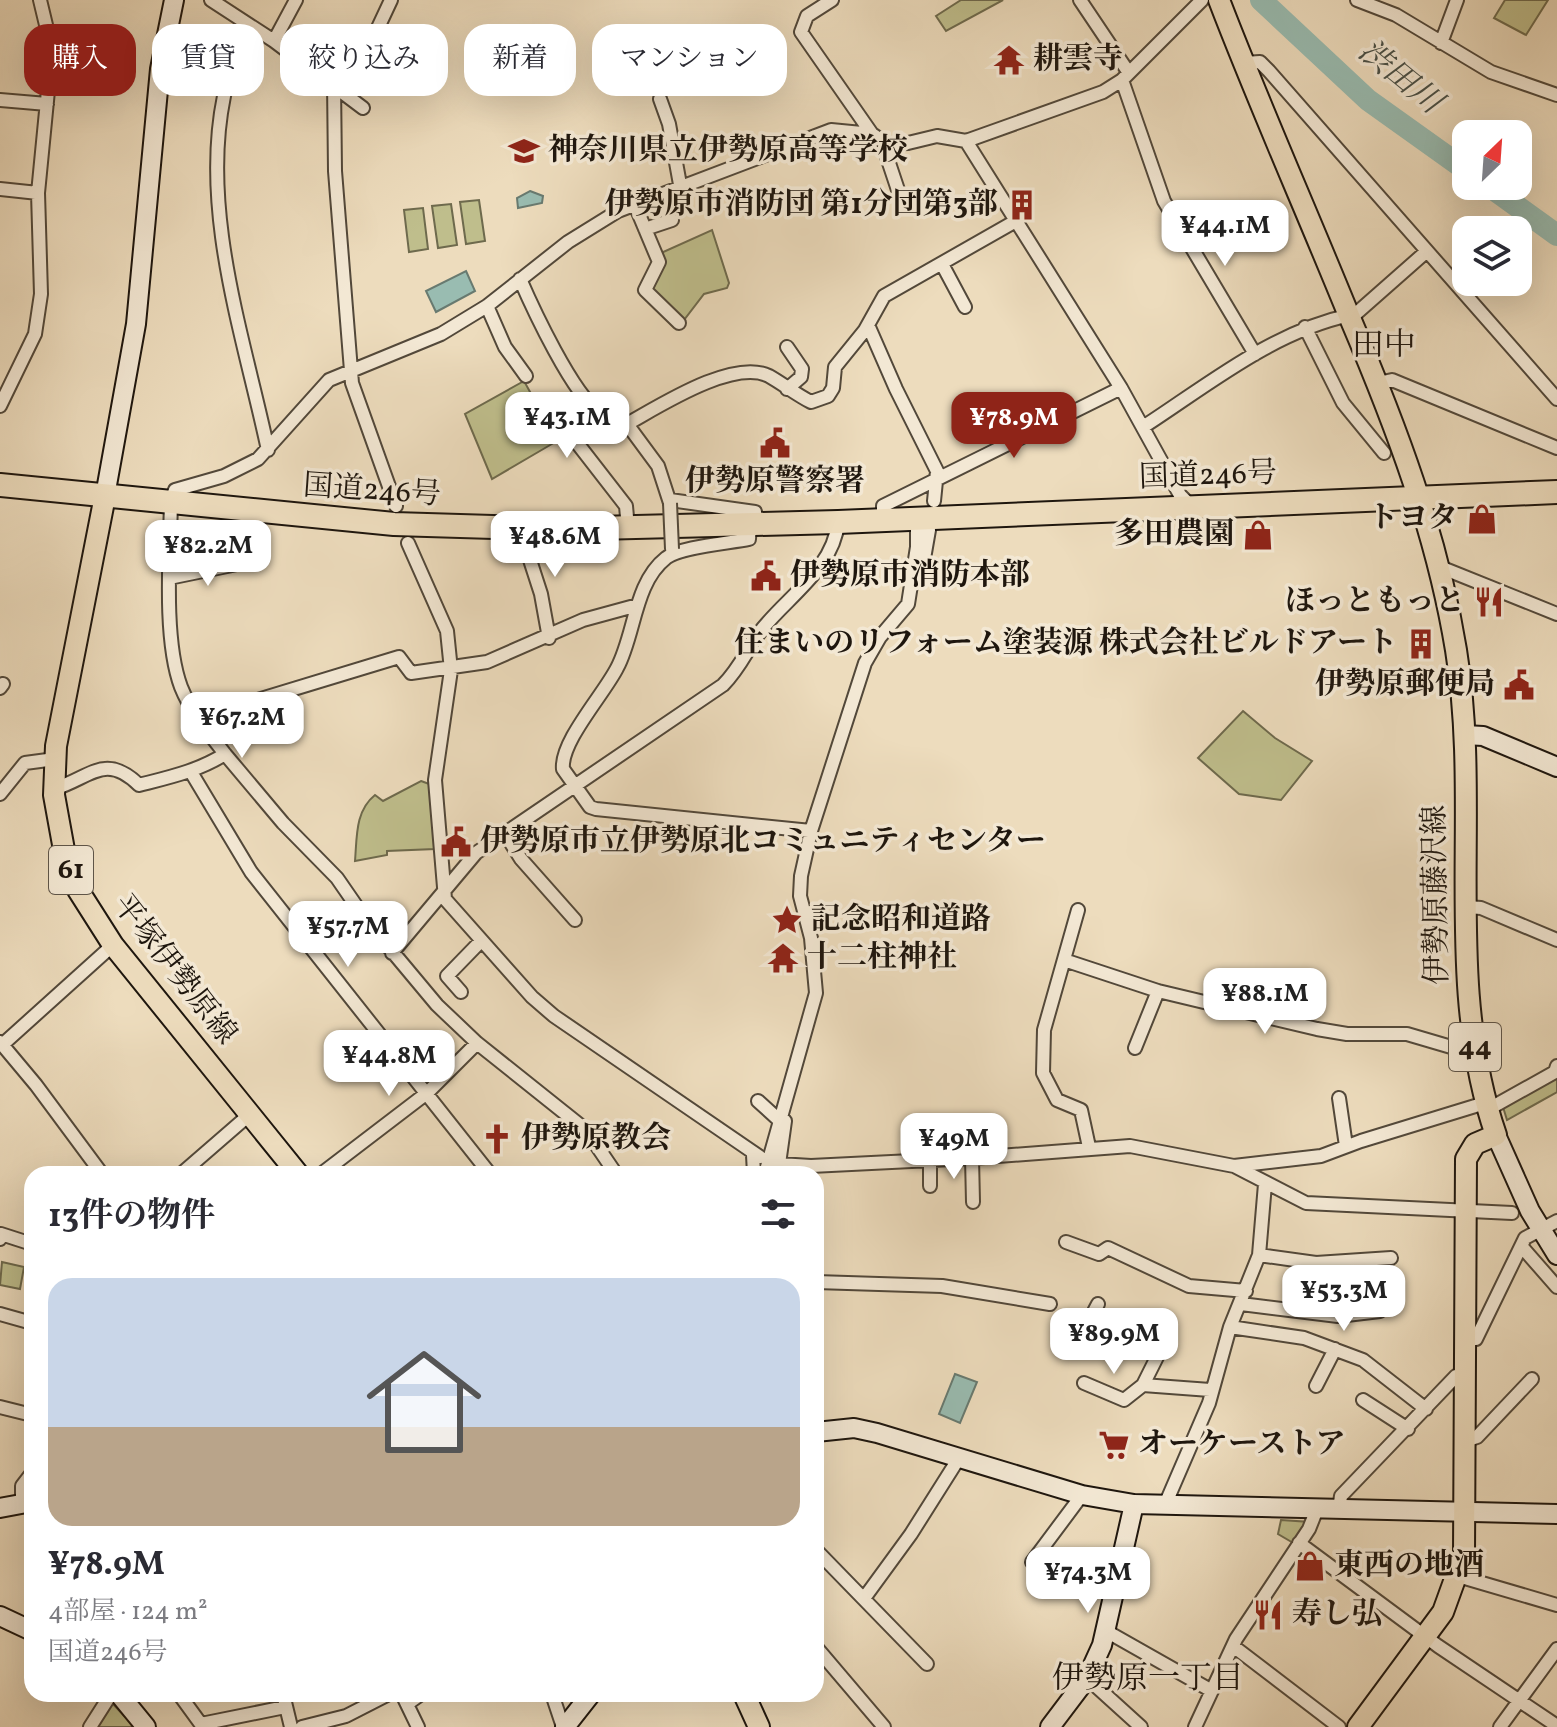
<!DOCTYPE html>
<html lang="ja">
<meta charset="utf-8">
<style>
:root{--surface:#fff;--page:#f2f2f3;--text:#2b2b33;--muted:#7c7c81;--accent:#8f2418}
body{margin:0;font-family:Vollkorn,"Noto Serif JP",serif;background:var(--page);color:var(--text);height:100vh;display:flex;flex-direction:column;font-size:30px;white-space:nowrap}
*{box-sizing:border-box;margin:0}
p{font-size:26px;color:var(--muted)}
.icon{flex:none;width:44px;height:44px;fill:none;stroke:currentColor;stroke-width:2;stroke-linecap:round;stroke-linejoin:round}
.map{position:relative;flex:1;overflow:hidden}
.sheet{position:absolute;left:24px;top:1166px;width:800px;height:536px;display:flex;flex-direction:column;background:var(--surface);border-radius:24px;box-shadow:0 8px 32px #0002}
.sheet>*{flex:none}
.guide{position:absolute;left:24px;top:24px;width:800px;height:72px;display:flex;gap:16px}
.needle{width:52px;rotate:25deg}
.tools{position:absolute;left:1452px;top:120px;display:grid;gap:16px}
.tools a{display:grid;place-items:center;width:80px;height:80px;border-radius:16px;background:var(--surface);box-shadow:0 8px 32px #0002;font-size:40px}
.price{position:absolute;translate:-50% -68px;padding:0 18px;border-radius:16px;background:#fff;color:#222;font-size:26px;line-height:52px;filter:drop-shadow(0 2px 4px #0008)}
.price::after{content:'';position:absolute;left:50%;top:48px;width:24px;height:18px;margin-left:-12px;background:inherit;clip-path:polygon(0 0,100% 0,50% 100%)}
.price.active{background:var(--accent);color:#fff}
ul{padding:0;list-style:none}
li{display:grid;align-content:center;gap:16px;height:424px;padding:0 24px}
li span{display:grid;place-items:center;height:248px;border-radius:24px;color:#555}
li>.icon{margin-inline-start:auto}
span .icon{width:144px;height:144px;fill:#fffc;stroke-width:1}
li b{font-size:34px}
h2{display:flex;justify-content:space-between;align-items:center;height:96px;padding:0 24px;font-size:34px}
.tag{padding:0 28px;border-radius:24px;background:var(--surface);box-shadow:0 8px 32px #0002;font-size:28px;line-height:72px}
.tag.active{background:var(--accent);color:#fff}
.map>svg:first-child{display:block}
.green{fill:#bfbe8c;stroke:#6e6a4d;stroke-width:2}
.water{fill:#99bcb1;stroke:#687a70;stroke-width:2}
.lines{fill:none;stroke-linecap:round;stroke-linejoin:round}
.river{stroke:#99bcb1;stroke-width:22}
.street-casing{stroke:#52483a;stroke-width:16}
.secondary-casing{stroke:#1e160e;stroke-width:22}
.primary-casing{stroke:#1e160e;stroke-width:24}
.highway-casing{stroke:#1e160e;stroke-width:26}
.street{stroke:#f3e8d4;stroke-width:12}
.secondary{stroke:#f3e8d4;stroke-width:18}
.primary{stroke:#eddcbd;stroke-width:20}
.highway{stroke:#eddcbd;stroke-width:22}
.street-bridge-casing{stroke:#52483a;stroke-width:16;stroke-linecap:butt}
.street-bridge{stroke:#f3e8d4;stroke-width:12}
.labels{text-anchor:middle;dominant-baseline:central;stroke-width:7;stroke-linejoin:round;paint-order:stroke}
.shield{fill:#f3e8d4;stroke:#5e5549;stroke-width:2}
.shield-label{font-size:28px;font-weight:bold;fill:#1e160e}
.poi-label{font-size:30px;font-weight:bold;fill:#1e160e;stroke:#f3e8d4;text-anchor:start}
.street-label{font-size:30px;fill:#1e160e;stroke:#f3e8d4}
.water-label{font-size:32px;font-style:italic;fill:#495047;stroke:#f3e8d4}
.neighbourhood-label{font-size:32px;fill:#1e160e;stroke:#f3e8d4}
</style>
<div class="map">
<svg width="1557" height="1727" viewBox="0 0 1557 1727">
<rect width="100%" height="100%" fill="#eddcbd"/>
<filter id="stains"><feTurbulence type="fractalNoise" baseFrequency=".0025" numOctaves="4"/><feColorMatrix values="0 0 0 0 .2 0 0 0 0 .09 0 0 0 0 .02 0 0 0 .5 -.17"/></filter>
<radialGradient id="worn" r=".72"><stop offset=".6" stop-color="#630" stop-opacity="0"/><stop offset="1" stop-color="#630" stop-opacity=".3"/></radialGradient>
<path class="green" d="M 961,0 L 1003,0 L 946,31 L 936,16 Z
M 1505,0 L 1548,0 L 1526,35 L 1494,18 Z
M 479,200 L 485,241 L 466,244 L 460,202 Z
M 451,204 L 457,245 L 438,248 L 432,206 Z
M 423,208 L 428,249 L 409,252 L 404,210 Z
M 712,230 L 729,283 L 727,288 L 704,294 L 684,320 L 651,291 L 661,253 Z
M 524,381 L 557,441 L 492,479 L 465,414 Z
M 1243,711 L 1275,738 L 1312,761 L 1281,800 L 1239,794 L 1198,758 Z
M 421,781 L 432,785 L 435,849 L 387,851 L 387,855 L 355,861 C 357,837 355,811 375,795 L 383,801 Z
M 1557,1076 L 1557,1092 L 1507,1120 L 1503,1107 Z
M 2,1262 L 24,1267 L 20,1289 L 0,1285 Z
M 1281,1520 L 1310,1522 L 1295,1544 L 1278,1534 Z
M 111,1702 L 133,1725 L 135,1727 L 97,1727 Z"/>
<path class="water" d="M 530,191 L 543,196 L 542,203 L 518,208 L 517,198 Z
M 466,271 L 475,291 L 436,312 L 426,291 Z
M 955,1374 L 977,1382 L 960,1423 L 939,1414 Z"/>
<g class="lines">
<path class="river" d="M 1261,0 L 1368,100 L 1466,170
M 1489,186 L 1557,235"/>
<g class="street-casing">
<path id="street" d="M 211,0 L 274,41 L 363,108
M 832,0 L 807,16 L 801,32 L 872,134
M 1080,0 L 1129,73
M 1357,0 L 1396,15 L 1491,72 L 1557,95
M 248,27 C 238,50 229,71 224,96 C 200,212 244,337 268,450
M 274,41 L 296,0
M 1441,43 L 1457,0
M 1244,63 L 1260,62 L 1269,71 L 1557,399
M 1122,80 L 1164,201 L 1255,354
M 334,83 L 335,171 L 352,383 L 396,506
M 347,94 L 391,0
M 660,99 L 669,124 L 681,190
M 0,100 L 47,104
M 966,141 L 1121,388 L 1180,495 L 1193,508
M 887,144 L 886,154 L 900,196
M 0,189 L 38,193
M 635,205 L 659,262 L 645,290 L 679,323
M 645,229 L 672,220
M 942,264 L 965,307
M 520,279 C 533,309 573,395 599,412 C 607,418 618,418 627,424 C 658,407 733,358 769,376 C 783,384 797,395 811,402 L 828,396 L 833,388 L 835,367 L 865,330 L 884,296 L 1014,222
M 487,306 L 505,347 L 526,376
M 1351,318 L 1427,251
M 868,325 L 896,389 L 937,471 L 934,501
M 1305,327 L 1343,403 L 1384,453
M 1378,383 L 1392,380 L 1557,448
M 787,389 L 801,377 L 802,369 L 787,347
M 0,406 L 35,334 L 41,294 L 38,193 L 52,50 L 40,0
M 605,415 L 575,434 L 574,439 L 626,506 L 628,528
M 627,424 L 658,466 L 670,503
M 1143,427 C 1208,385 1272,332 1350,315
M 670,500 L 755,512 L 757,524
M 883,519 L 883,506 L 1121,388
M 750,524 L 749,539 C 730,543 679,547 666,558 C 634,583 635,635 617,668 C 604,694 560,742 563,769 L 590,807 L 596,809 L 811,831
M 520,529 L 541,594 L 549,638
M 408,543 L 447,631 L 451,670 L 435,780 L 445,899 L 532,997 L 554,1016 L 760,1157
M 1440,567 L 1557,614
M 922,570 L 929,530
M 169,578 L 237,564
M 0,688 L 3,684
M 200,721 L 254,701 L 399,657 L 411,673 L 487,662 L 583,620 L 638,605
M 225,754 L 283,823 L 337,878 L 366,920 L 437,1005 L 477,1043 L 586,1130 L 616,1174
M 191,772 L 251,872 L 490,1174
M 54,789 C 90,778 105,752 139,785 C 170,777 198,771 225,754 C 209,733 191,712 181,687 C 163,639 170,553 171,502 L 175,490 L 224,476 L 258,459 L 329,380 L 441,334 L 487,306 L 568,242 L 618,211 L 831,130 L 872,134 L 887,144 L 908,143 L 937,136 L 966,141 L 1103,92 L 1122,80 L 1202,0
M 0,794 L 25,763 L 55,759
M 504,832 L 521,859 L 575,920
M 1467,907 L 1481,908 L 1557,940
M 1078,910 L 1044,1030 L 1043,1073 L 1057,1100 L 1081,1110 L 1089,1147
M 392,953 L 476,853 L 723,685 C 741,667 748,647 763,628 C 790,595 834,567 838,522
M 1064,960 L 1158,991 L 1317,1029 L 1347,1034 L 1407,1034 L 1458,1049 L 1475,1049
M 461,992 L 447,976 L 481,941
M 0,1042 L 36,1085 L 102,1174
M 2,1045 L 113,945
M 1135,1048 L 1158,991
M 1339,1098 L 1346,1146
M 758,1101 L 780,1121
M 1487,1110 L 1555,1072 L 1557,1066
M 781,1117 L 785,1121 L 779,1164 L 811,1166 L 972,1158 L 1130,1146 L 1234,1166 L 1306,1203 L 1512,1213
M 753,1155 L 754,1174
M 972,1158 L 973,1202
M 1234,1166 L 1321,1156 L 1361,1141 L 1485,1103
M 181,1174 L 249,1115
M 321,1174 L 427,1093 L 477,1043
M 765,1174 L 816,993 L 811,938 L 800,896 L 801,876 L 811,831 L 865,663 L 880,637 L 908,604 L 917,547 L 917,518
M 930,1186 L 930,1160
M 0,1239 L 1,1234 L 32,1244
M 1066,1242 L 1099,1254 L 1108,1248 L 1189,1286 L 1246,1291
M 1522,1247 L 1557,1287
M 1259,1255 L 1316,1263 L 1391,1258
M 816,1282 L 942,1286 L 1050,1304
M 1241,1304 L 1338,1316 L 1380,1311 L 1376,1261
M 1093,1313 L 1161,1349 L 1143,1385 L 1210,1390
M 0,1314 L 32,1323
M 1088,1323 L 1098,1304
M 1230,1327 L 1304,1338 L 1363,1360 L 1426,1409
M 1466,1339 L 1476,1339 L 1525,1238 L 1557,1221
M 1084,1383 L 1124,1400 L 1143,1385
M 1316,1386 L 1335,1349
M 1363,1400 L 1408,1429
M 0,1407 L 32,1415
M 1465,1441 L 1477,1437 L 1532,1379
M 22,1504 L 22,1486 L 32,1473
M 1165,1505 L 1209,1403 L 1230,1327 L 1259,1255 L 1265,1184
M 1339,1509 L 1341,1496 L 1456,1376 L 1466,1375
M 1299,1543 L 1438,1646 L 1557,1726
M 816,1550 L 927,1664
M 1032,1562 L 1082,1495
M 1458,1576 L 1557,1605
M 865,1597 L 911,1534 L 959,1458
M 1106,1631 L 1212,1691
M 1233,1646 L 1339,1727
M 816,1647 L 884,1727
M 1087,1678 L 1141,1727
M 179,1694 L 203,1727
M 283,1694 L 291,1727
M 402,1694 L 418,1727
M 552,1694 L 563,1727
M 407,1704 L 421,1694
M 201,1724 L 285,1707
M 90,1727 L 111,1694
M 302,1727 L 346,1716 L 389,1694
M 1195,1727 L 1236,1639 L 1309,1529 L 1317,1509
M 1500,1727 L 1557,1649"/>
</g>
<g class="secondary-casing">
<path id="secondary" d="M 105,496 L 136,324 L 160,69 L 174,0
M 1465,735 L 1483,736 L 1557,767
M 1496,1135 L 1530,1211 L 1557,1255
M 816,1432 L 854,1428 L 877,1433 L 1082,1495 L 1134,1504 L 1557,1514
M 0,1508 L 32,1502
M 0,1616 L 32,1631
M 119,1694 L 146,1727
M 565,1727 L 591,1694
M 1050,1727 L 1087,1678 L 1102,1645 L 1134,1504"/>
</g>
<g class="primary-casing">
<path id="primary" d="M 1219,0 C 1260,107 1307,212 1350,318 C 1396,426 1437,534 1456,650 C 1482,810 1442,979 1496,1135 L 1475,1144 L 1466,1159 L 1464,1554 L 1443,1612 L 1358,1727
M 105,496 L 56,746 L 54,795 L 64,850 L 78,890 L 113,945 L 298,1174
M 744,1694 L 759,1727"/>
</g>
<g class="highway-casing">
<path id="highway" d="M 0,485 L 394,524 L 557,529 L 838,522 L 1557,492"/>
</g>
<use href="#street" class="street"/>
<use href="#secondary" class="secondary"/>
<use href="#primary" class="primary"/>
<use href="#highway" class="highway"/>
<g class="street-bridge-casing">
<path id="street-bridge" d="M 670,503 L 672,549"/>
</g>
<use href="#street-bridge" class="street-bridge"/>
</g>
<defs>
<g id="temple-bare" transform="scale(2.4)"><path d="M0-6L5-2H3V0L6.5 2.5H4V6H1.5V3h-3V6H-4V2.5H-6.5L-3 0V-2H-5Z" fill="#8f2418" stroke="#f3e8d4" stroke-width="2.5" paint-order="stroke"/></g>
<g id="school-bare" transform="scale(2.4)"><path d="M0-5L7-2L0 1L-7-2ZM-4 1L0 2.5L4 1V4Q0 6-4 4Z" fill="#8f2418" stroke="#f3e8d4" stroke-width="2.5" paint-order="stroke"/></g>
<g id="building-bare" transform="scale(2.4)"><path d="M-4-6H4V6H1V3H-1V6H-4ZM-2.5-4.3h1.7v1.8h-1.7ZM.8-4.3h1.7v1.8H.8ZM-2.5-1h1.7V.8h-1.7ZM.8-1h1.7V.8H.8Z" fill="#8f2418" stroke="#f3e8d4" stroke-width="2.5" paint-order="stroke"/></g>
<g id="civic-bare" transform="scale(2.4)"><path d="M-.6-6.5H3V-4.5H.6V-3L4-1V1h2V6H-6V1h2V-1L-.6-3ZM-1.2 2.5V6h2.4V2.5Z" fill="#8f2418" stroke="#f3e8d4" stroke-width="2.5" paint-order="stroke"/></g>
<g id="shop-bare" transform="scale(2.4)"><path d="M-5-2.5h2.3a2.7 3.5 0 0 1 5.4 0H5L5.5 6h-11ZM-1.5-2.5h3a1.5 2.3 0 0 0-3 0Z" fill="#8f2418" stroke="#f3e8d4" stroke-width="2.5" paint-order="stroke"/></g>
<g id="restaurant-bare" transform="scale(2.4)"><path d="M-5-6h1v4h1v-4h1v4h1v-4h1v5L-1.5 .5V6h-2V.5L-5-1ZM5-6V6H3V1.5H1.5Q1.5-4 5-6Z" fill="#8f2418" stroke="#f3e8d4" stroke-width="2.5" paint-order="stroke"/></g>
<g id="sight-bare" transform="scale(2.4)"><path d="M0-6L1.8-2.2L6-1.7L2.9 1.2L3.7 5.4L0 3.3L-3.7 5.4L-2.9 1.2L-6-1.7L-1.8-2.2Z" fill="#8f2418" stroke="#f3e8d4" stroke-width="2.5" paint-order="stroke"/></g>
<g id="church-bare" transform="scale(2.4)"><path d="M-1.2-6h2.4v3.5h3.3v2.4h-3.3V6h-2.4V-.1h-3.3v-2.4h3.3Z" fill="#8f2418" stroke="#f3e8d4" stroke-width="2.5" paint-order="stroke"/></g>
<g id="supermarket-bare" transform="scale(2.4)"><path d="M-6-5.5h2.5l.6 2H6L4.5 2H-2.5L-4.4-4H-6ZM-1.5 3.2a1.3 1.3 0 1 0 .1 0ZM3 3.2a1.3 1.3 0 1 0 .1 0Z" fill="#8f2418" stroke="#f3e8d4" stroke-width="2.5" paint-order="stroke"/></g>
</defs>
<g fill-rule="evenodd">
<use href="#temple-bare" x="1009" y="60"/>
<use href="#school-bare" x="524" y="151"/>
<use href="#building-bare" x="1022" y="205"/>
<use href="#civic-bare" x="775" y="443"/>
<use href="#shop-bare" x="1482" y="519"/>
<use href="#shop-bare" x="1258" y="535"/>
<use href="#civic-bare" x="766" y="576"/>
<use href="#restaurant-bare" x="1489" y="602"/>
<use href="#building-bare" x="1421" y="644"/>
<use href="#civic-bare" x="1519" y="685"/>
<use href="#civic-bare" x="456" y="842"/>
<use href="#sight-bare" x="787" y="920"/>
<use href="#temple-bare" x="783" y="958"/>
<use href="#church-bare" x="497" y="1139"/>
<use href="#supermarket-bare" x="1114" y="1445"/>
<use href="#shop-bare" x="1310" y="1566"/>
<use href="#restaurant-bare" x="1268" y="1615"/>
</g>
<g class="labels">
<g class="shield">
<rect x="49" y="846" width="44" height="48" rx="6"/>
<rect x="1449" y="1023" width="52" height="48" rx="6"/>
</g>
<g class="shield-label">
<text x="71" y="870">61</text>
<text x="1475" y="1047">44</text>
</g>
<g class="poi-label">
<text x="1033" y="60">耕雲寺</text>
<text x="548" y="151">神奈川県立伊勢原高等学校</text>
<text x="998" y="205" text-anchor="end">伊勢原市消防団 第1分団第3部</text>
<text x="775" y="482" text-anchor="middle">伊勢原警察署</text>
<text x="1458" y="519" text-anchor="end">トヨタ</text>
<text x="1234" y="535" text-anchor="end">多田農園</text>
<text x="790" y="576">伊勢原市消防本部</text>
<text x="1465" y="602" text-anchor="end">ほっともっと</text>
<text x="1397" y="644" text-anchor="end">住まいのリフォーム塗装源 株式会社ビルドアート</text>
<text x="1495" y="685" text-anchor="end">伊勢原郵便局</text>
<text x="480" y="842">伊勢原市立伊勢原北コミュニティセンター</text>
<text x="811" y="920">記念昭和道路</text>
<text x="807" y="958">十二柱神社</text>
<text x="521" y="1139">伊勢原教会</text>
<text x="1138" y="1445">オーケーストア</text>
<text x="1334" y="1566">東西の地酒</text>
<text x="1292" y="1615">寿し弘</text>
</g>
<g class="street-label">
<text transform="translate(1208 476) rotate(-2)">国道246号</text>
<text transform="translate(372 491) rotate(4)">国道246号</text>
<text transform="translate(1437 895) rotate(-91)">伊勢原藤沢線</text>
<text transform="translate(174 970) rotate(52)">平塚伊勢原線</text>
</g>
<g class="water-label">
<text transform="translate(1399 78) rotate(39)">渋田川</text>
</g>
<g class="neighbourhood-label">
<text x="1384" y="347">田中</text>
<text x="1148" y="1680">伊勢原一丁目</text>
</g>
</g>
<rect width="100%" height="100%" filter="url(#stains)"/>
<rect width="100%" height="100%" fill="url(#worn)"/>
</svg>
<div class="tools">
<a><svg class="needle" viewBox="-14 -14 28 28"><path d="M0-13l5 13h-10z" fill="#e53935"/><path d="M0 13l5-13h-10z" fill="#7c7c81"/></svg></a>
<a><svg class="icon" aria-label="layers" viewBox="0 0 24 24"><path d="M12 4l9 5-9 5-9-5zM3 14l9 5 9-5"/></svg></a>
</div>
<b class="price" style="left:1225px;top:268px">¥44.1M</b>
<b class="price" style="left:567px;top:460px">¥43.1M</b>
<b class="price active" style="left:1014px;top:460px">¥78.9M</b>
<b class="price" style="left:555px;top:579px">¥48.6M</b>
<b class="price" style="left:208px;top:588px">¥82.2M</b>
<b class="price" style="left:242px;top:760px">¥67.2M</b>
<b class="price" style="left:348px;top:969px">¥57.7M</b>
<b class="price" style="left:1265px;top:1036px">¥88.1M</b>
<b class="price" style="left:389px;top:1098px">¥44.8M</b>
<b class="price" style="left:954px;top:1181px">¥49M</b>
<b class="price" style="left:1344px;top:1333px">¥53.3M</b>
<b class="price" style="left:1114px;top:1376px">¥89.9M</b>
<b class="price" style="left:1088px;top:1615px">¥74.3M</b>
<div class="guide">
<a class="tag active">購入</a>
<a class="tag">賃貸</a>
<a class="tag">絞り込み</a>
<a class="tag">新着</a>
<a class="tag">マンション</a>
</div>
<section class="sheet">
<h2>13件の物件<svg class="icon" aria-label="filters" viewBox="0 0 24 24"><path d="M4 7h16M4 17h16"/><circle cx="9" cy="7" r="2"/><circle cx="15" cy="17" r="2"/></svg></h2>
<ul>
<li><span style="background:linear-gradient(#c9d6e8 60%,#b9a48a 0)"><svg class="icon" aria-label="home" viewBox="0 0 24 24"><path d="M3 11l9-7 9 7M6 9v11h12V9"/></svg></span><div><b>¥78.9M</b><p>4部屋 · 124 m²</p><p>国道246号</p></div></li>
</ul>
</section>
</div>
